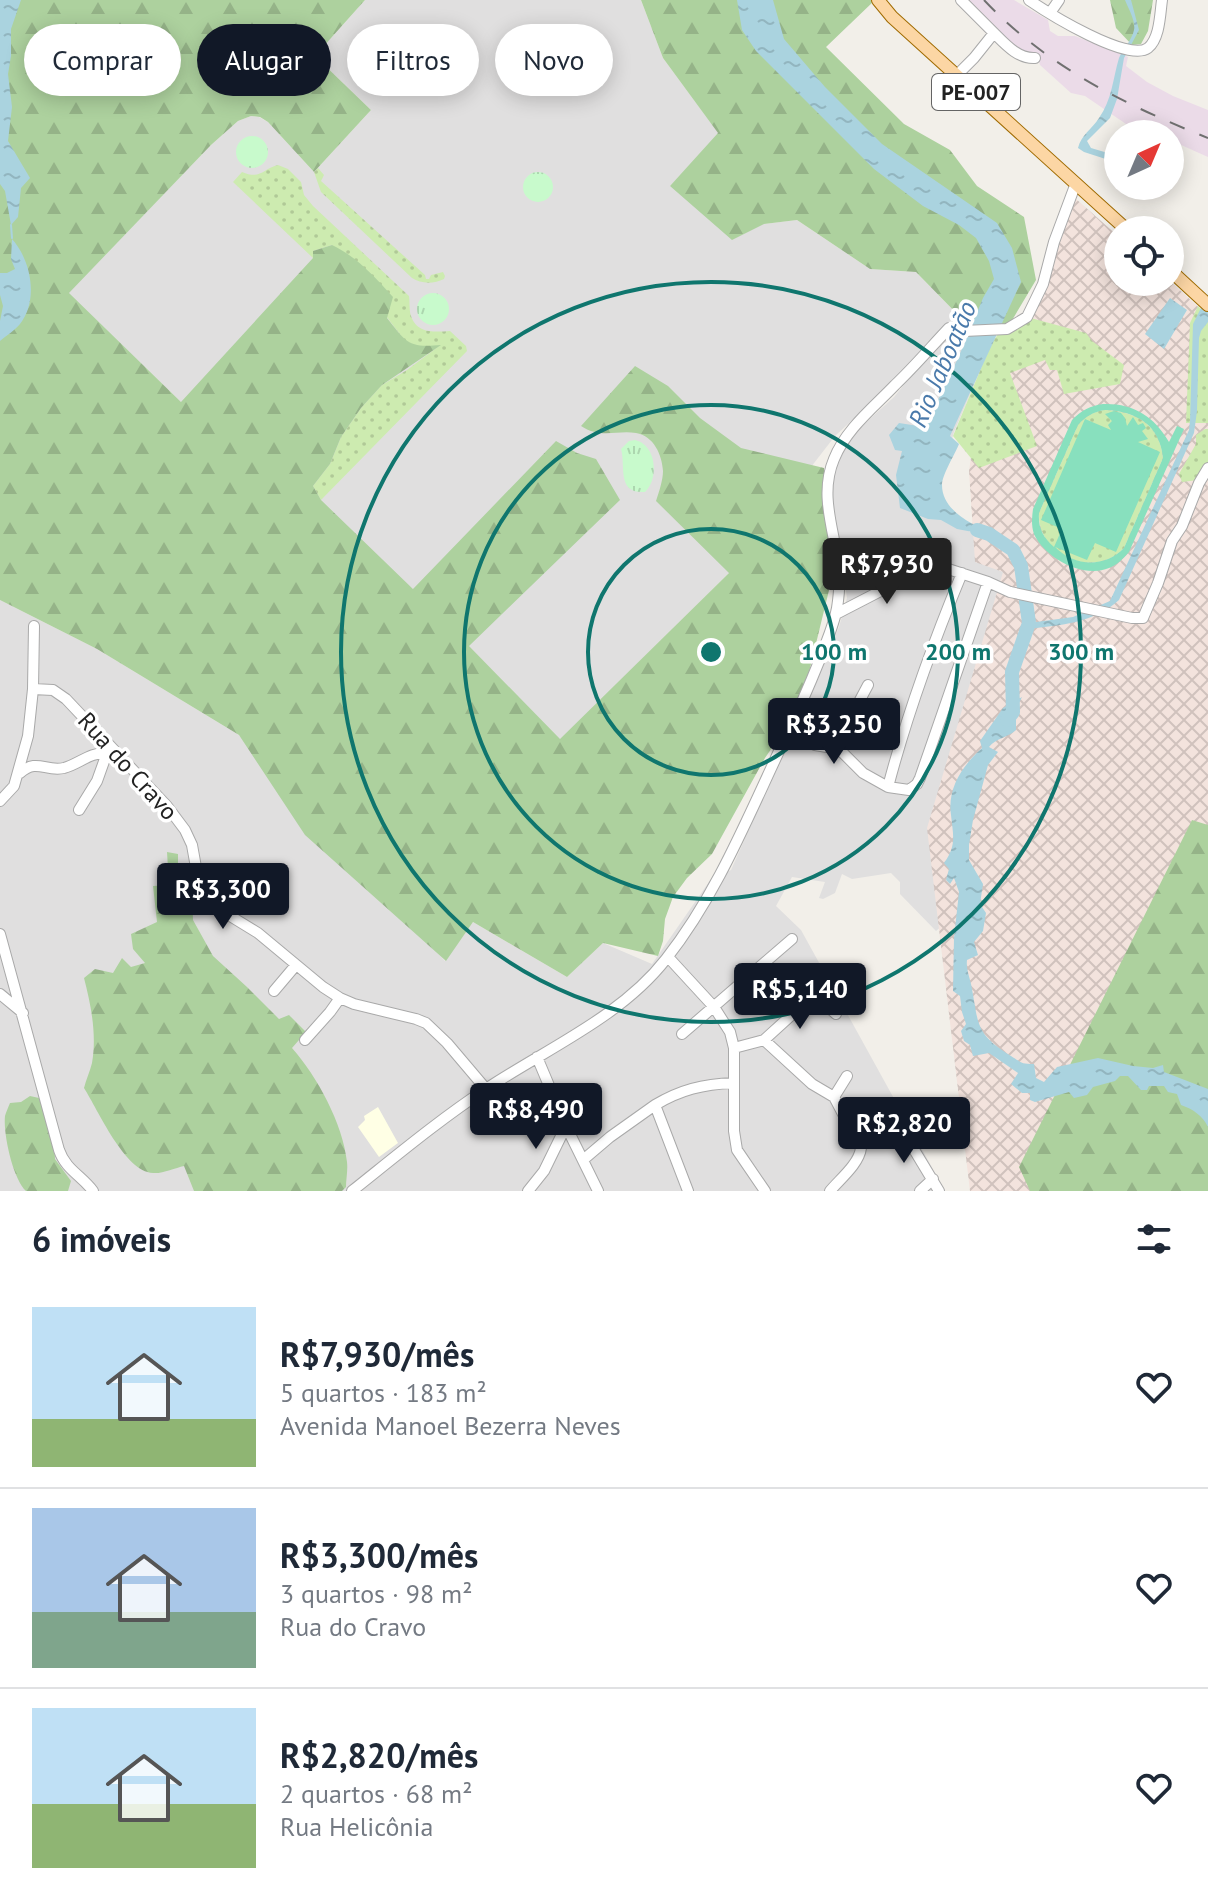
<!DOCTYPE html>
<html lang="pt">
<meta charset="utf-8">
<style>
:root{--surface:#fff;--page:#f2f2f3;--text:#1f2937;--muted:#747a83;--line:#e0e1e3;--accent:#111827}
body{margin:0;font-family:"PT Sans",sans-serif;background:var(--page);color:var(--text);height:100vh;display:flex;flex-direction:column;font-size:30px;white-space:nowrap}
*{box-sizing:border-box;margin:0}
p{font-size:26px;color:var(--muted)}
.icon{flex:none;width:44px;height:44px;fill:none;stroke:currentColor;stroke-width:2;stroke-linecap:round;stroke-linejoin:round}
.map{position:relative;height:1191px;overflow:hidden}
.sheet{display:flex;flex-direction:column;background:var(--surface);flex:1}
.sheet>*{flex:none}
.hud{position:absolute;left:24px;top:24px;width:800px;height:72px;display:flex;gap:16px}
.needle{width:52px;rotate:44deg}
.buttons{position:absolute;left:1104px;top:120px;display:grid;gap:16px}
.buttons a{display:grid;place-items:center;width:80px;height:80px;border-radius:50%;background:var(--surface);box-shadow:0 4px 20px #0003;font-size:40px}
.price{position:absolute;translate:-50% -68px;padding:0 18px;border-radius:8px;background:var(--accent);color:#fff;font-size:26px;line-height:52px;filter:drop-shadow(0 2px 4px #0008)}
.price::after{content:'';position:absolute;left:50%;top:48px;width:24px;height:18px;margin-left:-12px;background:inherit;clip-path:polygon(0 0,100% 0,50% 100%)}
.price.on{background:#222;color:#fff}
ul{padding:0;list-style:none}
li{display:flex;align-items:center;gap:24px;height:200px;padding:0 32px}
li+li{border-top:2px solid var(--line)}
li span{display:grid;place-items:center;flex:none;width:224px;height:160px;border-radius:0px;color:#555}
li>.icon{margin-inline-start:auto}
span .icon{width:96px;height:96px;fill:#fffc;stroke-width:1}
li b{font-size:34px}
h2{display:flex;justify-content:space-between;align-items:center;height:96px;padding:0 32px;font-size:34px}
.tag{padding:0 28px;border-radius:36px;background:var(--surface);box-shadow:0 4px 20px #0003;font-size:28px;line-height:72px}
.tag.on{background:var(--accent);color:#fff}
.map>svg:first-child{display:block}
.residential{fill:#e0dfdf}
.education{fill:#ffffe5}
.military{fill:url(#military-cross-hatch)}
.railway{fill:#ebdbe8}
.grass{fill:url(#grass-dots)}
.forest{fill:url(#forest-firs)}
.park{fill:url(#park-tufts)}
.pitch{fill:#88e0be;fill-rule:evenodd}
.water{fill:url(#water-ripples)}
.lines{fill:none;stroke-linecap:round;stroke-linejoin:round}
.stream{stroke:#aad3df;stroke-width:2}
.river{stroke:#aad3df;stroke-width:14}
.minor-casing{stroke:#a9a9a9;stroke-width:12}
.major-casing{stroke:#a06b00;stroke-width:14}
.minor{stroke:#fff;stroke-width:10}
.major{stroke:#fcd6a4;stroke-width:12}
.rail{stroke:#707070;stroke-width:2;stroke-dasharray:16 16;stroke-linecap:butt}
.ring{fill:none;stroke:#0f766e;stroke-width:4}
.labels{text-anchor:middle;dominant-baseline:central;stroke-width:7;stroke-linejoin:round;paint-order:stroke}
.shield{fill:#fff;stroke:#646464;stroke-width:2}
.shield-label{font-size:22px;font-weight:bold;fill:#222}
.street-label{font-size:24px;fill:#222;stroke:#fff}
.water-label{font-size:26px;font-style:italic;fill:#4a7aab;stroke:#fff}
.centre{fill:#0f766e;stroke:#fff;stroke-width:4}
.ring-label{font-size:24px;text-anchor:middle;font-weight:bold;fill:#0f766e;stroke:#fff;stroke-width:7;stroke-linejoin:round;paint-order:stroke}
</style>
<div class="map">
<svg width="1208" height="1191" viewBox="0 0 1208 1191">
<defs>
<pattern id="military-cross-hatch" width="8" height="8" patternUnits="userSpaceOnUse" patternTransform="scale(2)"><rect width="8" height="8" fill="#f3e3dd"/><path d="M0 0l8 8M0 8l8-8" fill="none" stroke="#d0c2bd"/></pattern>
<pattern id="grass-dots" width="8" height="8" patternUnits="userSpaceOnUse" patternTransform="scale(2)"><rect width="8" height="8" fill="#cdebb0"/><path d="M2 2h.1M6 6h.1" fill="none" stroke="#b0c997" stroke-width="1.8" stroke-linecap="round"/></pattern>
<pattern id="forest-firs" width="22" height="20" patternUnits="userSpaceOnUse" patternTransform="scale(2)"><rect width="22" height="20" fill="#add19e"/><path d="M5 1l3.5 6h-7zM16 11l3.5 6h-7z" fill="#95b388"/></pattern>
<pattern id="park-tufts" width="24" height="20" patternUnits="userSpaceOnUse" patternTransform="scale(2)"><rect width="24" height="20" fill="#c8facc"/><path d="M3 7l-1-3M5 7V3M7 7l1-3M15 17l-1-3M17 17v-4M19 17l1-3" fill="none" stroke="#acd6af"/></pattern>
<pattern id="water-ripples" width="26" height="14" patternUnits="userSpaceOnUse" patternTransform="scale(2)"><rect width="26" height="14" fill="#aad3df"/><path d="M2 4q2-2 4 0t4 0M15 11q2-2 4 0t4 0" fill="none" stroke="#92b5bf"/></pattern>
</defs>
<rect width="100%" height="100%" fill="#f2efe9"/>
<path class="residential" d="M 365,0 L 641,0 L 663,58 L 719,134 L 670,186 L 764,224 L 797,220 L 870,269 L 916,272 L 961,318 L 950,328 L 962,329 L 986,357 L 954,432 L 937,492 L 952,522 L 1027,562 L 949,920 L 936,931 L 900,894 L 900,882 L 891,873 L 852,879 L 842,874 L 835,893 L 823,899 L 819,898 L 825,882 L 792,877 L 776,906 L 801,930 L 945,1191 L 0,1191 L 0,600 L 97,649 L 239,735 L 445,961 L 473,922 L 567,977 L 603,943 L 652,964 L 711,879 L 731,870 L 839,627 L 847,598 L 831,487 L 831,470 L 851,436 L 894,397 L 943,337 L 835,436 L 729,573 L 560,740 L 413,589 L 181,402 L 68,293 L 211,145 L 238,121 L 251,116 L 259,117 L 268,122 L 314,172 L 371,110 L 315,56 Z"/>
<path class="education" d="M 378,1107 L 398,1143 L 379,1157 L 358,1127 L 365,1120 L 364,1116 Z"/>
<path class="military" d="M 1075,198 L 1118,236 L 1118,282 L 1170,281 L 1208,316 L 1208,1191 L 970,1191 L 927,828 L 1003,572 L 975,562 L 969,471 L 986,357 L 1030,323 Z"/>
<path class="railway" d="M 965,0 L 1014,0 L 1048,20 L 1050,31 L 1058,36 L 1075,36 L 1128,57 L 1126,66 L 1147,82 L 1173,96 L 1208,110 L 1208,157 L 1170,140 L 1170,134 L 1155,134 L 1126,124 L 1085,96 L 1071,93 L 1040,65 L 1038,58 L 1017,50 Z"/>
<path class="grass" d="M 278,165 L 288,169 L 301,182 L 304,195 L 313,206 L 409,296 C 410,302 409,310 411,316 C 417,334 435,332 450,331 L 466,346 L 467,351 L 321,500 L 313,486 L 330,464 L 341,437 L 361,408 L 382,385 L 407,370 L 439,346 L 419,347 L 405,341 L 332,245 L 313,251 L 313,258 L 233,182 L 242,172 C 261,180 262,169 278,165 Z
M 318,168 L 324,175 L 321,181 L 425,275 L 426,279 L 429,279 L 431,275 L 443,272 L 445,276 L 444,279 C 434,284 421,284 412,278 L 321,192 L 314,172 Z
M 1198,306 L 1208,316 L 1208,423 L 1186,423 L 1190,323 Z
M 1027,317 L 1086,333 L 1092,341 L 1124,365 L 1120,384 L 1064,394 L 1057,370 L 1050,370 L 1045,360 L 1010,373 L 1037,446 L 979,468 L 953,436 L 991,344 L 1001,330 Z
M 1104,410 C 1136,411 1160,425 1163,458 L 1124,548 C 1094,580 1037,555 1039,513 L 1078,425 C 1086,416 1093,412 1104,410 Z
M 1205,429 L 1208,429 L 1208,466 L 1198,480 L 1182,482 L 1179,474 L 1196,444 L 1196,435 Z"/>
<path class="forest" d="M 0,0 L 365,0 L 315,56 L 371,110 L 314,172 L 268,122 L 260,117 L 251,116 L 238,121 L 211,145 L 69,293 L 181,402 L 313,258 L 313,251 L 332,245 C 357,257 374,276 393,297 L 387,318 C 407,343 408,348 441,345 L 382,385 L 361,408 L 341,437 L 330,464 L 313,486 L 321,500 L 413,589 L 556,441 L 577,453 L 596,459 L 620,500 L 469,646 L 560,739 L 729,573 L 656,501 C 659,492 663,480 663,471 C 662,455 654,436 636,433 C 616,430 601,439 581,426 L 635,366 L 668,386 L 700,418 L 741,448 L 824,468 L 826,518 L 832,578 L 801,705 L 765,758 L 712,854 L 687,878 L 673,897 L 665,919 L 663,941 L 658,956 L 603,943 L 567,977 L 473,922 L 446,961 L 305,835 L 239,735 L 97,649 L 0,600 Z
M 641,0 L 873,0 L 874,1 L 826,47 L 904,124 L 950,150 L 977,186 L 1024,217 L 1036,280 L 1008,327 L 961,318 L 916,272 L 870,269 L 797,220 L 764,224 L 732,240 L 670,186 L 718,133 L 663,58 Z
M 1110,0 L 1153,0 L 1148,31 L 1141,44 L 1132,45 L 1116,28 Z
M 1192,820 L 1208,825 L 1208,1191 L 1030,1191 L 1019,1167 Z
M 167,852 L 178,854 L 178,887 L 192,886 L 193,920 L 213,956 L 247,987 L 279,1019 L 289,1015 L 306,1032 L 292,1048 C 317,1076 343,1124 347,1162 C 348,1170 346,1179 346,1187 L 342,1191 L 194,1191 L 184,1166 C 175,1168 162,1174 153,1173 C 125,1172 98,1110 84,1088 C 86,1080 90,1071 92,1063 C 97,1035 91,1005 84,978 L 95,969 L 113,973 L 122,958 L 131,967 L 145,963 L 133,949 L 131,934 L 157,922 L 153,886 L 169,885 Z
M 30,1096 L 39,1098 L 44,1105 L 54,1142 L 55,1159 L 71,1181 L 68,1191 L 26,1191 C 13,1179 3,1134 5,1116 C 6,1112 8,1108 10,1103 L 21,1102 Z"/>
<path class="park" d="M236 152a16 16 0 1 1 32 0a16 16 0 1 1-32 0Z
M523 187a15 15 0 1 1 30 0a15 15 0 1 1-30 0Z
M417 309a16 16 0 1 1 32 0a16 16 0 1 1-32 0Z
M 635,440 C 657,445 659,479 645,492 C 616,494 626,466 621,449 L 629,441 Z"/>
<path class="pitch" d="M 1103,404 C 1133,403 1154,416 1169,442 L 1177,426 L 1184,429 L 1129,552 C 1123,559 1117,565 1109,568 C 1083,579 1045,558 1034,534 C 1031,525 1032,517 1033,509 L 1072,420 C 1082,410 1090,406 1103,404 ZM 1105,410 C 1136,411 1160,425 1163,458 L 1124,548 C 1104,568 1075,567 1055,547 L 1087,560 L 1095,543 L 1116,552 L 1160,452 L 1138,442 L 1148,439 L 1142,431 L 1146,428 L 1143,423 L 1138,425 L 1133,417 L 1127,426 L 1125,418 L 1121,413 L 1114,411 L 1105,414 L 1112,421 L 1108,425 L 1111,430 L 1085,419 L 1041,520 L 1062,529 L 1054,547 C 1043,537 1038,528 1039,513 L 1078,425 C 1086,416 1093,412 1105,410 Z"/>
<path class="water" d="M 0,0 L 21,0 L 11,29 L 11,56 L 8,74 L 12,107 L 8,141 L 30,178 L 21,188 L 18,217 L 11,225 L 5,191 L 0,184 Z
M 737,0 L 773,0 L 784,39 L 825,87 L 882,144 L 997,223 L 1012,248 L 1021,282 L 950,436 L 959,444 C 955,454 942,475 942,485 C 942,512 974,524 994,536 L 957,529 L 941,520 L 928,519 L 900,508 L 896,475 L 902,451 L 895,450 L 889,435 L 899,423 L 925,427 L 959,356 L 983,298 L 994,279 L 989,261 L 976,238 L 959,225 L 923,206 L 874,169 L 756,51 L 742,30 Z
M 1125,0 L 1131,0 L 1139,30 L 1124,58 L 1117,99 L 1110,118 L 1087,141 L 1091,148 L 1118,156 L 1118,163 L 1084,152 L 1078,148 C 1081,135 1092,129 1099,118 C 1112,100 1113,78 1119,58 C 1123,49 1132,40 1134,30 C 1136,21 1128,8 1125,0 Z
M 12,239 C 31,260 39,300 20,324 C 15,330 6,336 0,341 L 0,321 L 3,306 L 0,295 L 0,273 L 7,273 L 15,269 L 11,259 Z
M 1208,294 L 1208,322 L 1201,331 L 1199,338 L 1197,411 L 1194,433 L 1119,600 C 1094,623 1061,625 1028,629 L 1029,623 L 1073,617 L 1110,601 L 1189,430 L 1190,421 L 1193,324 Z
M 1170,298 L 1187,310 L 1164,349 L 1145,334 Z
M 1022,697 L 1016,709 L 1016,730 C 1007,738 996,738 989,747 L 998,752 L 988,765 L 973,820 L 969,845 L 969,860 L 983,884 L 980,904 L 986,913 L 983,931 L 974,942 L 978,955 L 967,960 C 966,969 969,975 971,984 C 979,1024 974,1033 1011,1056 C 1022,1063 1021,1064 1034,1064 L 1036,1078 L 1044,1082 L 1057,1067 L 1098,1058 L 1133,1066 L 1153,1068 L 1163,1065 L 1164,1072 L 1208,1089 L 1208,1127 C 1203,1116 1193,1109 1181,1105 L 1177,1094 L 1168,1092 L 1164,1086 L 1149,1086 L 1147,1090 L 1141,1090 L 1128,1076 L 1120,1076 L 1115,1081 L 1093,1087 L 1087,1095 L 1074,1098 L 1069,1092 L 1035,1102 L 1030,1100 L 1030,1093 L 1022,1093 L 1011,1084 L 1018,1073 L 989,1053 L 973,1056 L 970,1045 L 964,1041 L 961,1031 L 966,1024 L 962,1012 L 960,996 L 953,991 L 954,938 L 959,892 L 954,878 L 950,884 L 946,880 L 949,869 L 944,863 C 957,845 953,835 951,815 C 947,788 963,765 982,748 L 980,741 L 1003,708 Z"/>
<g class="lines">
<path class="stream" d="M 11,225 L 12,238"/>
<path class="river" d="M 977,530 L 989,534 L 1013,550 L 1021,566 L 1029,623 L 1012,672 L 1013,712 L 1007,720"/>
<g class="minor-casing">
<path id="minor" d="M 961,0 L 994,33
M 1029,0 C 1048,13 1128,63 1148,48 C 1160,38 1160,14 1162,0
M 1050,13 L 1059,0
M 957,75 L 974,58 L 994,33 C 1005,44 1018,59 1035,58
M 962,573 C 933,643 907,714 888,787 L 909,790 L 917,784 L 920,778 L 988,582
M 836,614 L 923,569 L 942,567 L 988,582 L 1010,592 L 1132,618 L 1143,618 L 1158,583 L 1172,541 L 1182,526 L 1199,483 L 1208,468
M 33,689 L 53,690 L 66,699 L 167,806 L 185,830 L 192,845 L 199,884 L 209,903 L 258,933 L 323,987 L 340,998 L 354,1004 L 416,1019 L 426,1023 L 447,1043 L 486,1089
M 789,730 L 815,745 L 839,749 L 863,773 L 888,787
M 835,747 L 868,685
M 20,773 C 37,758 45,772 64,768 C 79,764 90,752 107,753
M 0,801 L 14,786 L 28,736 L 33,689 L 34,626
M 79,810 L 97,781 L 107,753 L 110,753
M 0,934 L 59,1150 C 66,1170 81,1175 93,1191
M 668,957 L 714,1007 L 730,1032 L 734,1048 L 734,1131 L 737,1150 L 765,1191
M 274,991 L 296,965
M 0,994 L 23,1013
M 682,1034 L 792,939
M 305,1040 L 330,1012 L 340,998
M 764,1040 L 812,1084 L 834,1097 L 861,1148 C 859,1164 840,1179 830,1191
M 734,1048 L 764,1040 L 808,1000 L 819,999 L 836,1014
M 537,1057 L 566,1126 L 598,1191
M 834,1097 L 847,1076
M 898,1123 L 939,1191
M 583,1160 L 610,1137 L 655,1105
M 352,1191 C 396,1156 439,1120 486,1089 C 546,1049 621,1017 666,959 C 716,896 747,819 781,747 C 795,718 808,689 820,659 C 826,642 834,625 837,608 C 839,595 840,584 839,572 C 836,533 818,497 834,459 C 846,429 873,408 895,385 C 914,367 931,347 949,328 L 964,331 L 1007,329 L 1027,317 L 1043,284 L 1054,242 L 1076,183
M 528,1191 L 544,1171 L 566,1126
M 688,1191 L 655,1105 C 680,1090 703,1084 733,1083
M 920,1191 L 933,1179"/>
</g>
<g class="major-casing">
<path id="major" d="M 878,0 L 892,17 L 1127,230
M 1170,270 L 1208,305"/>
</g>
<use href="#minor" class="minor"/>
<use href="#major" class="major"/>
<path class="rail" d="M 984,0 C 1046,66 1125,105 1208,138"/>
</g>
<g class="ring">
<circle cx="711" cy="652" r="123"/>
<circle cx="711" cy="652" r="247"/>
<circle cx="711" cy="652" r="370"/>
</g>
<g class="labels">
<rect class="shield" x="932" y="74" width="88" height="36" rx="6"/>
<g class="shield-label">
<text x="976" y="92">PE-007</text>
</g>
<g class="street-label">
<text transform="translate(128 766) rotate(48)">Rua do Cravo</text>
</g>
<g class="water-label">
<text transform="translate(942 364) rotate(-67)">Rio Jaboatão</text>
</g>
</g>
<circle cx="711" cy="652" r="12" class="centre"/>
<g class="ring-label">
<text x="834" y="660">100 m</text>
<text x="958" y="660">200 m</text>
<text x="1081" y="660">300 m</text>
</g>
</svg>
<div class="buttons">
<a><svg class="needle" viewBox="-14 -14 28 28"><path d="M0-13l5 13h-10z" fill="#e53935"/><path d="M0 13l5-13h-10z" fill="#747a83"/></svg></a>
<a><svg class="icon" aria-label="locate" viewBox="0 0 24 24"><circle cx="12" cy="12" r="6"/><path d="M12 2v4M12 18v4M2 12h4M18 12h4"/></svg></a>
</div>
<b class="price on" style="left:887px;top:606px">R$7,930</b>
<b class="price" style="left:834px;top:766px">R$3,250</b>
<b class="price" style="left:223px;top:931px">R$3,300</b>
<b class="price" style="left:800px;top:1031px">R$5,140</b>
<b class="price" style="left:536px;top:1151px">R$8,490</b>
<b class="price" style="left:904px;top:1165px">R$2,820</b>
<div class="hud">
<a class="tag">Comprar</a>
<a class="tag on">Alugar</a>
<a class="tag">Filtros</a>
<a class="tag">Novo</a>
</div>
</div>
<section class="sheet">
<h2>6 imóveis<svg class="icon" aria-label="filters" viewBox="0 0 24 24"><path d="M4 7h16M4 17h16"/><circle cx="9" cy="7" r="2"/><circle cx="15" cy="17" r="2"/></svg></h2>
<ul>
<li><span style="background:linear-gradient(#bfe0f5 70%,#8fb573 0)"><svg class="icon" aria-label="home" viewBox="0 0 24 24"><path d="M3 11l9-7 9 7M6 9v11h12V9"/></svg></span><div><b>R$7,930/mês</b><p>5 quartos · 183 m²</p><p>Avenida Manoel Bezerra Neves</p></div><svg class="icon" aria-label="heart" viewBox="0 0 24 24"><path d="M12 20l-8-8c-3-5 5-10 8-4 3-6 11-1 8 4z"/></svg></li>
<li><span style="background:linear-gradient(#a9c7e8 65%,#7fa58c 0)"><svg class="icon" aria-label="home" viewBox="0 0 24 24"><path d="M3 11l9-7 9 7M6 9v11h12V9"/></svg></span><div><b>R$3,300/mês</b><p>3 quartos · 98 m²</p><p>Rua do Cravo</p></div><svg class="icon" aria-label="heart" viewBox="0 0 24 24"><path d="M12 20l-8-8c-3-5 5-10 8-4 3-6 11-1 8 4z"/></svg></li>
<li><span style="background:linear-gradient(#bfe0f5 60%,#8fb573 0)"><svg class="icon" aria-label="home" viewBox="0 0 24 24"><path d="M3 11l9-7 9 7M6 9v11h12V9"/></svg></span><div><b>R$2,820/mês</b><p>2 quartos · 68 m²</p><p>Rua Helicônia</p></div><svg class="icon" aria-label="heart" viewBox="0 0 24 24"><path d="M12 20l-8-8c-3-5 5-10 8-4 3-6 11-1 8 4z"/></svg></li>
</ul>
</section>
